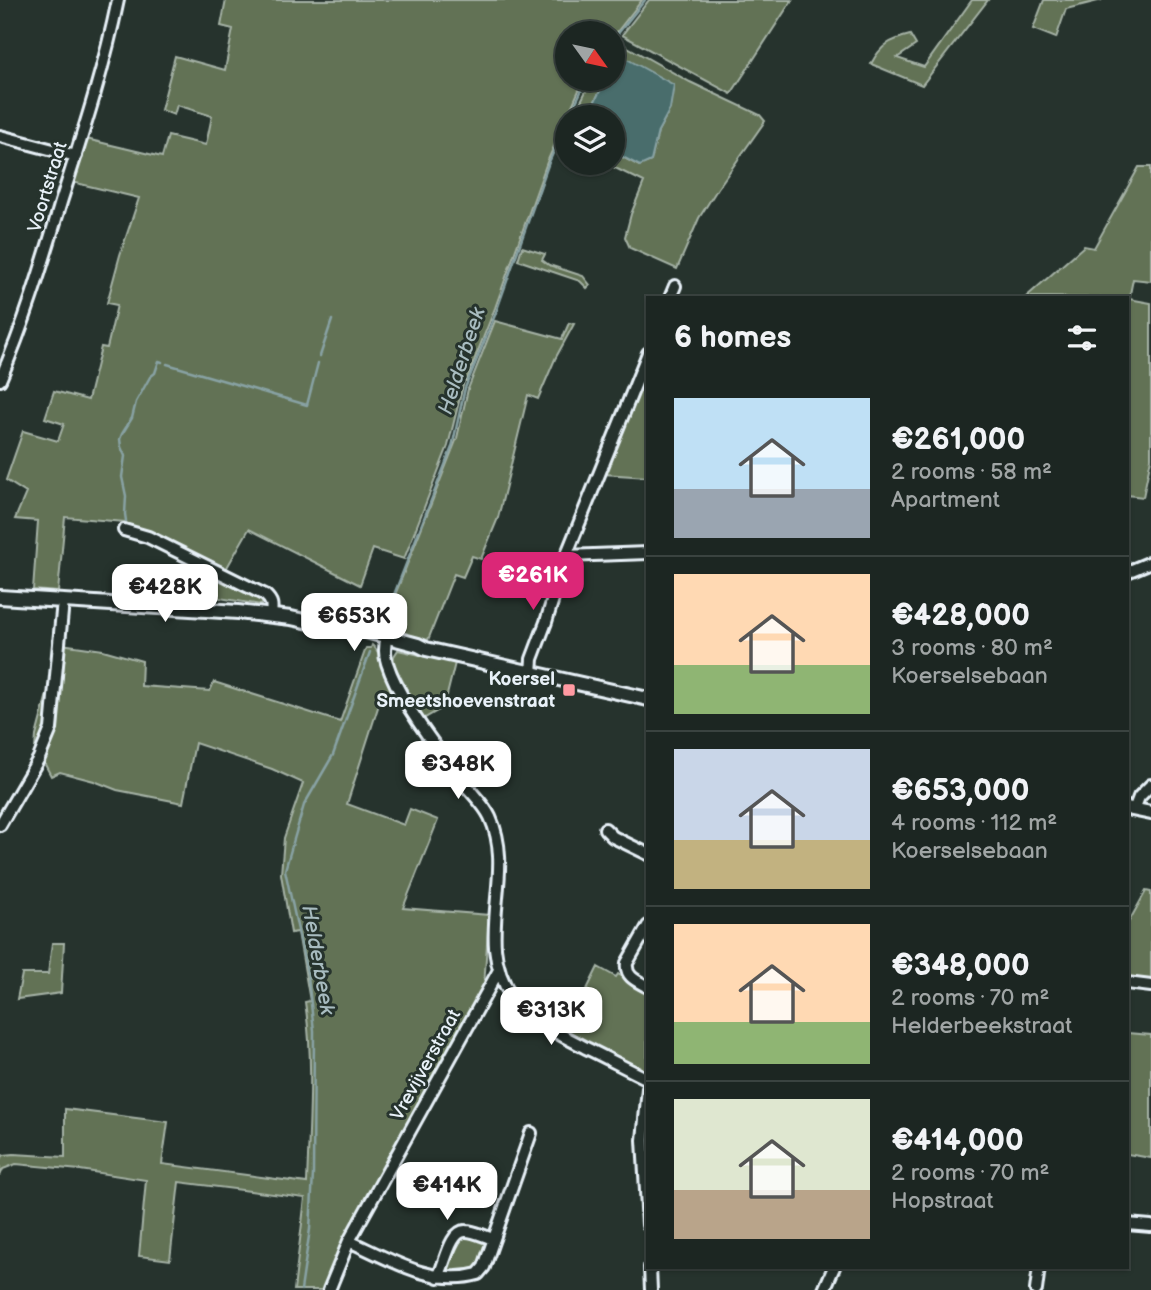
<!DOCTYPE html>
<meta charset="utf-8">
<style>
:root{--surface:#1c2622;--page:#29322f;--text:#f1f3f6;--muted:#a0a5a5;--line:#3a4340;--accent:#db2777}
body{margin:0;font-family:"Balsamiq Sans",sans-serif;background:var(--page);color:var(--text);height:100vh;display:flex;flex-direction:column;font-size:26px;white-space:nowrap}
*{box-sizing:border-box;margin:0}
p{font-size:23px;color:var(--muted)}
.icon{flex:none;width:38px;height:38px;fill:none;stroke:currentColor;stroke-width:2;stroke-linecap:round;stroke-linejoin:round}
.map{position:relative;flex:1;overflow:hidden}
.panel{position:absolute;left:646px;top:296px;width:483px;height:973px;display:flex;flex-direction:column;background:var(--surface);border-radius:0px;box-shadow:0 2px 5px #0004,0 0 0 2px var(--line)}
.panel>*{flex:none}
.needle{width:46px;rotate:123deg}
.controls{position:absolute;left:555px;top:21px;display:grid;gap:14px}
.controls a{display:grid;place-items:center;width:70px;height:70px;border-radius:50%;background:var(--surface);box-shadow:0 2px 5px #0004,0 0 0 2px var(--line);font-size:35px}
.price{position:absolute;translate:-50% -60px;padding:0 16px;border-radius:14px;background:#fff;color:#222;font-size:23px;line-height:46px;filter:drop-shadow(0 2px 4px #0008)}
.price::after{content:'';position:absolute;left:50%;top:42px;width:21px;height:16px;margin-left:-10px;background:inherit;clip-path:polygon(0 0,100% 0,50% 100%)}
.price.on{background:var(--accent);color:#fff}
ul{padding:0;list-style:none}
li{display:flex;align-items:center;gap:21px;height:175px;padding:0 28px}
li+li{border-top:2px solid var(--line)}
li span{display:grid;place-items:center;flex:none;width:196px;height:140px;border-radius:0px;color:#555}
li>.icon{margin-inline-start:auto}
span .icon{width:84px;height:84px;fill:#fffc;stroke-width:1}
li b{font-size:30px}
h2{display:flex;justify-content:space-between;align-items:center;height:84px;padding:0 28px;font-size:30px}
.map>svg:first-child{display:block}
.green{fill:#627254;stroke:#a5b2a6;stroke-width:2}
.water{fill:#486d6c;stroke:#88a2a4;stroke-width:2}
.lines{fill:none;stroke-linecap:round;stroke-linejoin:round}
.stream{stroke:#88a2a4;stroke-width:2.5}
.minor-casing{stroke:#e8f1f8;stroke-width:16}
.tertiary-casing{stroke:#e8f1f8;stroke-width:18}
.minor{stroke:#26332d;stroke-width:10}
.tertiary{stroke:#26332d;stroke-width:12}
.poi-dot{fill:#ff9aa2;stroke:#26332d;stroke-width:2.5}
.labels{text-anchor:middle;dominant-baseline:central;stroke-width:6;stroke-linejoin:round;paint-order:stroke}
.street-label{font-size:19px;fill:#e8f1f8;stroke:#26332d}
.poi-label{font-size:19px;font-weight:bold;fill:#e8f1f8;stroke:#26332d;text-anchor:end}
.water-label{font-size:21px;font-style:italic;fill:#a8bcc0;stroke:#26332d}
</style>
<div class="map">
<svg width="1151" height="1290" viewBox="0 0 1151 1290">
<rect width="100%" height="100%" fill="#26332d"/>
<filter id="ink" filterUnits="userSpaceOnUse"><feTurbulence type="fractalNoise" baseFrequency=".0143" numOctaves="2"/><feDisplacementMap in="SourceGraphic" scale="14" xChannelSelector="R" yChannelSelector="G"/><feConvolveMatrix kernelMatrix="1 2 1 2 8 2 1 2 1" color-interpolation-filters="sRGB"/></filter>
<g filter="url(#ink)">
<path class="green" d="M 226,0 L 642,0 L 613,37 L 612,33 L 567,33 L 567,79 L 584,79 L 547,162 L 495,308 L 466,381 L 464,381 L 448,446 L 404,559 L 373,549 L 360,585 L 249,529 L 225,571 L 130,526 L 125,522 L 65,517 L 58,592 L 33,590 L 38,521 L 15,519 L 26,493 L 6,480 L 23,431 L 58,441 L 64,424 L 45,418 L 54,391 L 88,400 L 101,347 L 107,348 L 117,305 L 107,303 L 120,255 L 139,198 L 72,182 L 86,139 L 162,157 L 168,136 L 206,145 L 212,116 L 177,105 L 174,115 L 161,110 L 175,56 L 225,70 L 233,29 L 221,26 Z
M 649,0 L 792,0 L 731,94 L 622,35 Z
M 972,0 L 988,0 L 922,85 L 871,64 C 881,45 890,40 910,35 L 916,45 L 897,58 L 924,67 Z
M 1044,0 L 1102,0 L 1066,9 L 1056,38 L 1033,29 Z
M 617,41 L 690,82 L 760,115 L 765,121 L 718,188 L 699,218 L 677,269 L 630,248 L 625,237 L 631,214 L 644,182 L 605,163 L 612,163 L 613,152 L 639,166 L 651,161 L 658,131 L 670,109 L 618,54 L 613,66 L 613,48 Z
M 592,79 L 606,79 L 587,117 L 573,117 Z
M 1139,167 L 1151,167 L 1151,281 L 1133,279 L 1129,299 L 1151,303 L 1151,458 L 1143,497 L 1127,495 L 1127,298 L 1026,297 L 1084,246 L 1094,248 Z
M 522,247 L 545,254 L 542,260 L 549,265 L 583,276 L 590,285 L 587,288 L 580,281 L 518,260 Z
M 495,321 L 562,339 L 569,323 L 574,324 L 555,359 L 538,399 L 528,395 L 498,518 L 481,559 L 472,556 L 463,577 L 454,574 L 428,640 L 382,628 L 457,438 L 468,389 Z
M 646,369 L 648,370 L 647,477 L 604,474 Z
M 200,566 L 265,601 L 261,605 L 196,594 Z
M 61,644 L 103,650 L 142,661 L 141,686 L 210,691 L 214,682 L 340,722 L 366,648 L 371,648 L 372,645 C 381,652 381,663 385,673 C 388,679 391,685 394,690 L 381,698 L 347,804 L 404,825 L 410,809 L 438,820 L 403,908 L 489,915 L 484,986 L 360,1211 L 325,1290 L 294,1290 L 305,1198 L 179,1182 L 170,1260 L 139,1256 L 146,1180 L 80,1170 L 16,1164 L 3,1169 L 0,1176 L 0,1159 L 4,1155 L 14,1154 L 65,1157 L 65,1109 L 168,1122 L 162,1164 L 307,1183 C 309,1123 314,1062 305,1002 L 310,1001 L 298,932 L 291,933 L 281,874 L 284,838 L 303,783 L 272,769 L 195,743 L 183,803 L 117,790 L 94,781 L 60,772 L 51,776 L 39,753 L 34,762 L 36,736 L 47,694 L 53,681 Z
M 398,650 L 455,663 L 444,707 L 423,719 L 393,663 L 394,656 Z
M 1146,891 L 1151,892 L 1151,984 L 1127,981 L 1127,925 Z
M 52,943 L 64,943 L 61,993 L 17,999 L 22,974 L 48,974 Z
M 598,967 L 616,977 L 618,974 L 647,990 L 647,1072 L 566,1032 Z
M 1127,1033 L 1151,1035 L 1151,1158 L 1127,1154 Z
M 463,1233 L 484,1239 L 489,1245 L 479,1270 L 446,1273 L 454,1241 Z"/>
<path class="water" d="M 618,54 L 674,85 L 670,109 L 658,131 L 651,161 L 640,166 L 613,152 L 612,117 L 587,117 L 606,79 L 612,79 L 613,66 Z"/>
<g class="lines">
<path class="stream" d="M 612,41 L 645,0
M 569,117 L 587,79
M 320,356 L 332,320
M 167,364 L 307,405 L 318,363
M 126,521 L 125,514 L 126,496 L 122,477 L 125,456 L 121,447 L 120,439 L 122,434 L 132,418 L 136,402 L 150,377 L 155,373 L 159,361 L 162,362
M 388,610 L 452,447 L 465,388 L 495,315 L 549,162 L 567,122
M 301,1290 L 310,1229 L 313,1174 L 314,1031 L 308,977 L 285,870 L 304,805 L 333,755 L 370,652"/>
<g class="minor-casing">
<path id="minor" d="M 0,136 L 76,156
M 670,298 L 675,286
M 0,380 C 25,323 43,262 61,202 C 82,136 104,69 118,0
M 124,530 L 148,537 L 265,595 C 273,602 272,606 271,616
M 566,556 L 648,553
M 1127,572 L 1151,562
M 387,636 C 385,644 384,655 387,663 C 399,701 438,751 464,783 C 472,794 484,804 490,817 C 517,875 472,938 512,997 C 530,1022 560,1034 586,1048 C 607,1058 627,1069 648,1079
M 531,673 L 532,659 L 546,622 L 566,556 L 648,353
M 1134,810 L 1139,797 L 1151,785
M 0,825 L 39,758 L 51,729 L 63,601
M 605,829 L 613,837 L 648,854
M 648,926 L 627,963 C 625,977 637,981 648,987
M 1127,983 L 1151,986
M 648,1088 L 643,1140 L 648,1225
M 1127,1224 L 1151,1226
M 349,1241 C 389,1259 433,1287 478,1274 L 484,1267 L 531,1133
M 650,1267 L 651,1290
M 438,1277 C 445,1265 450,1230 466,1231 C 475,1231 485,1237 494,1239
M 329,1290 L 349,1241 L 499,970
M 824,1290 L 834,1267
M 1036,1290 L 1039,1267"/>
</g>
<g class="tertiary-casing">
<path id="tertiary" d="M 0,597 L 238,612 L 291,618 L 333,627 L 355,628 L 418,645 L 426,649 L 648,699
M 1127,808 L 1151,813"/>
</g>
<use href="#minor" class="minor"/>
<use href="#tertiary" class="tertiary"/>
</g>
</g>
<rect class="poi-dot" x="562" y="683" width="14" height="14" rx="3.5"/>
<g class="labels">
<g class="street-label">
<text transform="translate(48 187) rotate(-73)">Voortstraat</text>
<text transform="translate(426 1065) rotate(-61)">Vrevijverstraat</text>
</g>
<g class="poi-label">
<text x="555" y="679">Koersel<tspan x="555" dy="22">Smeetshoevenstraat</tspan></text>
</g>
<g class="water-label">
<text transform="translate(462 361) rotate(-72)">Helderbeek</text>
<text transform="translate(318 960) rotate(80)">Helderbeek</text>
</g>
</g>
</svg>
<div class="controls">
<a><svg class="needle" viewBox="-14 -14 28 28"><path d="M0-13l5 13h-10z" fill="#e53935"/><path d="M0 13l5-13h-10z" fill="#a0a5a5"/></svg></a>
<a><svg class="icon" aria-label="layers" viewBox="0 0 24 24"><path d="M12 4l9 5-9 5-9-5zM3 14l9 5 9-5"/></svg></a>
</div>
<b class="price on" style="left:533px;top:612px">€261K</b>
<b class="price" style="left:165px;top:624px">€428K</b>
<b class="price" style="left:354px;top:653px">€653K</b>
<b class="price" style="left:458px;top:801px">€348K</b>
<b class="price" style="left:551px;top:1047px">€313K</b>
<b class="price" style="left:447px;top:1222px">€414K</b>
<section class="panel">
<h2>6 homes<svg class="icon" aria-label="filters" viewBox="0 0 24 24"><path d="M4 7h16M4 17h16"/><circle cx="9" cy="7" r="2"/><circle cx="15" cy="17" r="2"/></svg></h2>
<ul>
<li><span style="background:linear-gradient(#bfe0f5 65%,#9aa5b1 0)"><svg class="icon" aria-label="home" viewBox="0 0 24 24"><path d="M3 11l9-7 9 7M6 9v11h12V9"/></svg></span><div><b>€261,000</b><p>2 rooms · 58 m²</p><p>Apartment</p></div></li>
<li><span style="background:linear-gradient(#ffd9b3 65%,#8fb573 0)"><svg class="icon" aria-label="home" viewBox="0 0 24 24"><path d="M3 11l9-7 9 7M6 9v11h12V9"/></svg></span><div><b>€428,000</b><p>3 rooms · 80 m²</p><p>Koerselsebaan</p></div></li>
<li><span style="background:linear-gradient(#c9d6e8 65%,#c2b280 0)"><svg class="icon" aria-label="home" viewBox="0 0 24 24"><path d="M3 11l9-7 9 7M6 9v11h12V9"/></svg></span><div><b>€653,000</b><p>4 rooms · 112 m²</p><p>Koerselsebaan</p></div></li>
<li><span style="background:linear-gradient(#ffd9b3 70%,#8fb573 0)"><svg class="icon" aria-label="home" viewBox="0 0 24 24"><path d="M3 11l9-7 9 7M6 9v11h12V9"/></svg></span><div><b>€348,000</b><p>2 rooms · 70 m²</p><p>Helderbeekstraat</p></div></li>
<li><span style="background:linear-gradient(#dfe7d0 65%,#b9a48a 0)"><svg class="icon" aria-label="home" viewBox="0 0 24 24"><path d="M3 11l9-7 9 7M6 9v11h12V9"/></svg></span><div><b>€414,000</b><p>2 rooms · 70 m²</p><p>Hopstraat</p></div></li>
</ul>
</section>
</div>
